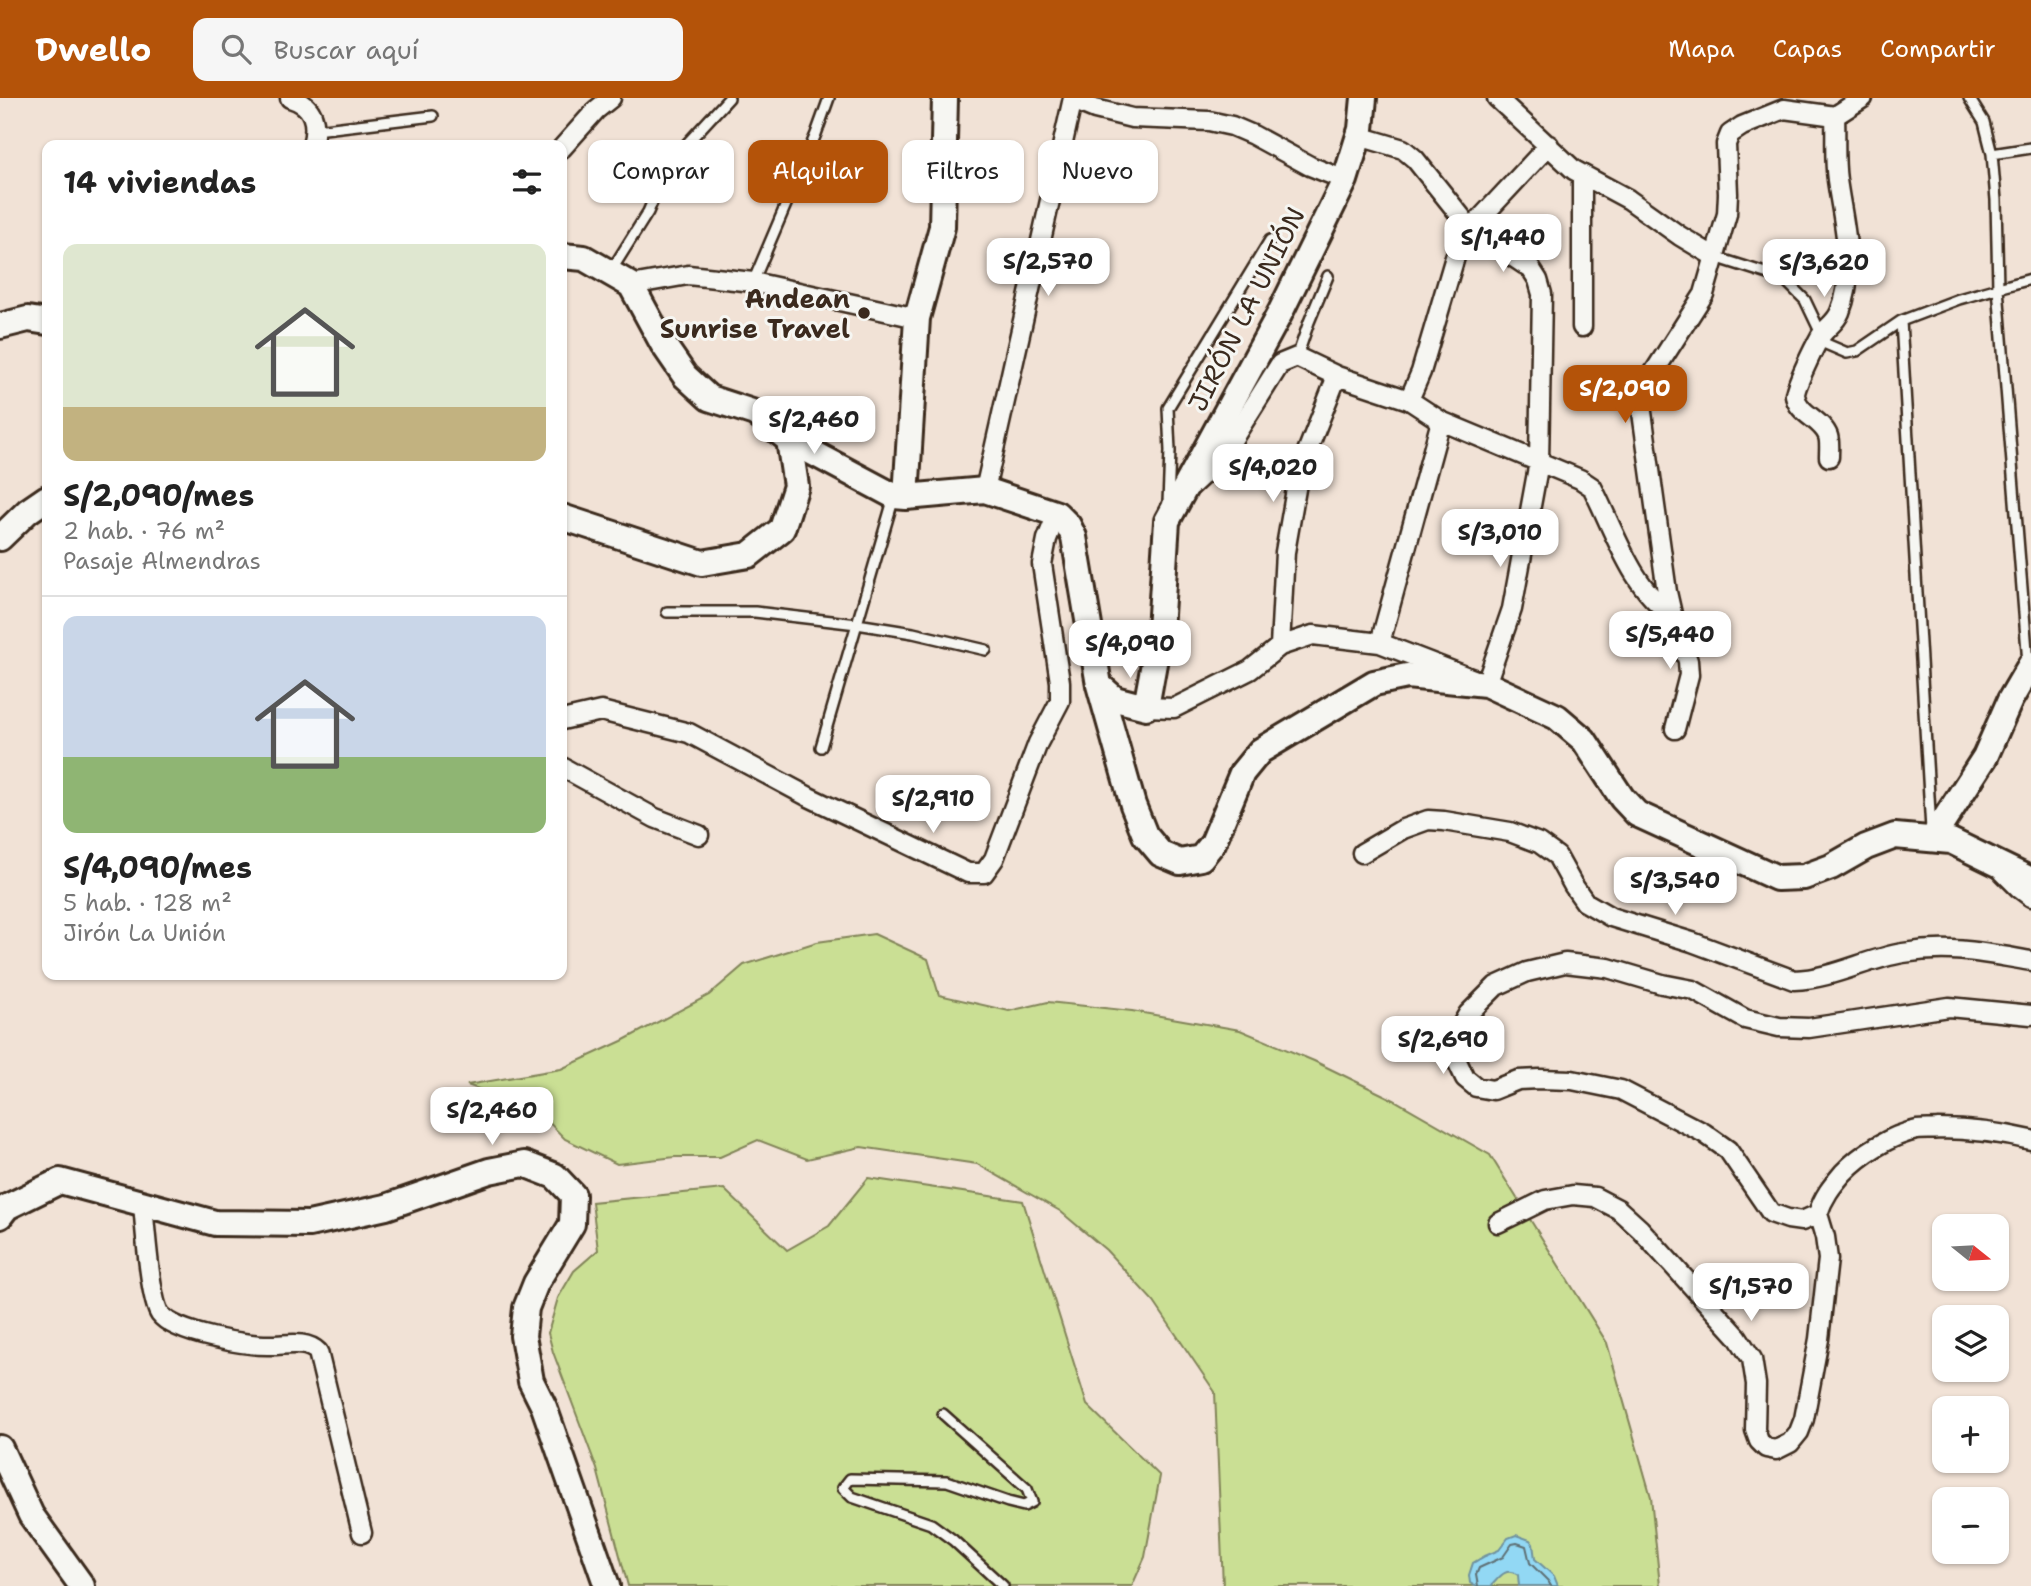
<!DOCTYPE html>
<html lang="es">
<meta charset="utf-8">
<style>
:root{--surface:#fff;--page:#f6f6f6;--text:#222;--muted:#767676;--line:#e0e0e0;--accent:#b45309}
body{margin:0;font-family:"Shantell Sans",sans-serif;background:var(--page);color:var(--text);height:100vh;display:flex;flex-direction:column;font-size:26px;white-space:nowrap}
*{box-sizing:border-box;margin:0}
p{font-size:23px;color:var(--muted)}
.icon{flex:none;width:38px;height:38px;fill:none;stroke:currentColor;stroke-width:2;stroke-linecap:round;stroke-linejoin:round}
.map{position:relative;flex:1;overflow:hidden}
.side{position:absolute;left:42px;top:42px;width:525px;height:840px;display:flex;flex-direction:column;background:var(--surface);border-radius:14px;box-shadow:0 2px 5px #0004}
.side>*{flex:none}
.hud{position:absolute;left:588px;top:42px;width:665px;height:63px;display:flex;gap:14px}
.needle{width:46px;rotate:108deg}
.fabs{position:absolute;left:1932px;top:1116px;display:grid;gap:14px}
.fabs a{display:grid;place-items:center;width:77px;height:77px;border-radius:14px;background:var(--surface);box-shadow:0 2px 5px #0004;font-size:35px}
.price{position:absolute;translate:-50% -60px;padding:0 16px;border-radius:14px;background:#fff;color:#222;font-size:23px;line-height:46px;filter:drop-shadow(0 2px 4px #0008)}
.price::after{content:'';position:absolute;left:50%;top:42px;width:21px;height:16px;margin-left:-10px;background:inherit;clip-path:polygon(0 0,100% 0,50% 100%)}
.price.selected{background:var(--accent);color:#fff}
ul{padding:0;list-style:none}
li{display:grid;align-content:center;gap:14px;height:371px;padding:0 21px}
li+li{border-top:2px solid var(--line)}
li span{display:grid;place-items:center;height:217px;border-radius:14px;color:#555}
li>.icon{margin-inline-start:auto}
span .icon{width:126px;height:126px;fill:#fffc;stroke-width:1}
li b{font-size:30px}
h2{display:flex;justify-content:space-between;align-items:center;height:84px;padding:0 21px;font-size:30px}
.tag{padding:0 24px;border-radius:14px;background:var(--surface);box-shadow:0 2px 5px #0004;font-size:24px;line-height:63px}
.tag.selected{background:var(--accent);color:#fff}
header{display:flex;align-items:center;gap:42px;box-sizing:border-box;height:98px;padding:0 35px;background:var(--accent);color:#fff}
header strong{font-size:33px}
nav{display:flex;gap:38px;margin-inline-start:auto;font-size:24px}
.search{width:490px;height:63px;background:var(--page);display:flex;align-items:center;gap:18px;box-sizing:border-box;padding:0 24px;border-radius:14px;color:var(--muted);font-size:26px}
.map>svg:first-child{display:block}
.green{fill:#cadf94;stroke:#828459;stroke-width:2}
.water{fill:#92d8f4;stroke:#6f929e;stroke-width:2}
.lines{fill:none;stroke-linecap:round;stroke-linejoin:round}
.shore{stroke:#5e7074;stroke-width:2}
.lane-casing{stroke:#3b2a1e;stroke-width:14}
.street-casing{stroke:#3b2a1e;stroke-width:23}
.secondary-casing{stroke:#3b2a1e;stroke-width:30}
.lane{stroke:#f6f6f2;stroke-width:9}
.street{stroke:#f6f6f2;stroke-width:18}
.secondary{stroke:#f6f6f2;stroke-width:24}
.poi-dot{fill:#3b2a1e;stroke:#f6f6f2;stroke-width:2.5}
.labels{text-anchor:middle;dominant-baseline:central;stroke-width:6;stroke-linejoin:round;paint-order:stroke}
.poi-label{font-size:26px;font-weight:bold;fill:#3b2a1e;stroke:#f6f6f2;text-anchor:end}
.street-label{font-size:26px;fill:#3b2a1e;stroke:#f6f6f2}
</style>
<header>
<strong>Dwello</strong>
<div class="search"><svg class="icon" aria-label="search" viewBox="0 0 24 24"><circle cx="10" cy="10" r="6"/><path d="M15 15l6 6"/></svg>Buscar aquí</div>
<nav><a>Mapa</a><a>Capas</a><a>Compartir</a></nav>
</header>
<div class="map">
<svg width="2031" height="1488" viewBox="0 0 2031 1488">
<rect width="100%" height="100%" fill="#f1e2d6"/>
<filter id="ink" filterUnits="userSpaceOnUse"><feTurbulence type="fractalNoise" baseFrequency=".0143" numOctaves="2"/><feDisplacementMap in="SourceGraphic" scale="14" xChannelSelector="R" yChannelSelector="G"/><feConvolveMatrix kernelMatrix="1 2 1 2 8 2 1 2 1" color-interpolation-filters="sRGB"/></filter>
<g filter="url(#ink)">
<path class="green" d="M 874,836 L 928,861 L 939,897 L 1009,913 L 1048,904 L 1132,913 L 1240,932 L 1314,963 L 1394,1002 L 1490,1057 L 1607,1245 L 1651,1399 L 1660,1488 L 1223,1488 L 1215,1294 L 1154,1204 L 1106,1152 L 1060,1113 L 977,1066 L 861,1049 L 807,1061 L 758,1042 L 720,1059 L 675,1059 L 617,1066 L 565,1041 L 536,1011 L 467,987 L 561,971 L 622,943 L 709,897 L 744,867 L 817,844 Z
M 868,1080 L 1023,1103 L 1087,1307 L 1160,1378 L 1145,1459 L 1132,1488 L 628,1488 L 597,1371 L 553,1254 L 548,1235 L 558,1200 L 574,1173 L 598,1152 L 592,1104 L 724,1091 L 787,1152 L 829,1128 Z"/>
<path class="water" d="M 1516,1437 L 1530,1442 L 1533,1446 L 1535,1461 L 1554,1478 L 1558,1488 L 1519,1488 L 1518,1477 C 1505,1468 1499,1480 1491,1488 L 1475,1488 L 1470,1485 L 1469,1477 L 1473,1465 L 1485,1458 L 1499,1452 L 1508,1440 Z"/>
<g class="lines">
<path class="shore" d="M 1478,1488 L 1476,1477 L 1479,1470 L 1503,1459 L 1512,1446 L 1517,1445 L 1526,1448 L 1530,1465 L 1548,1483 L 1551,1488"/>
<g class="lane-casing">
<path id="lane" d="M 316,32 L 433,18
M 1992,56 L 2031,50
M 1715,159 L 1784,181 L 1805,202 L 1826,246 L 1847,255 L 1857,253 L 1901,223 L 1959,201 L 1998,190 L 1996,102 L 1992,56 L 1984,24 L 1969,0
M 611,173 L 648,114 L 669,65 L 729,0
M 753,184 L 816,36 L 829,0
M 1901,223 L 1931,732
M 1297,259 L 1309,224 L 1328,178
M 1168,405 L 1170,353 L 1168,310 L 1270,142
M 667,514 L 755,514 L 857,526 L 913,535 L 986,552
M 2028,565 L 1998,190 L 2031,181
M 821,649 L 894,399
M 943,1316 L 1027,1391 L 1032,1404 L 1024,1408 L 1008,1404 L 947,1383 L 850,1381 L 843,1390 L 852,1399 L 931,1426 L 953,1442 L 1003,1488"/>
</g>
<g class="street-casing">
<path id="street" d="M 290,0 C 314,7 318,25 312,47
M 1497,0 L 1574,72 L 1628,101 L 1680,138 L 1715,159
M 1073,2 L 1095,11 L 1132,20 L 1209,23 L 1232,28 L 1253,37 L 1310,68 L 1345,82
M 1835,18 L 1863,0
M 562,50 L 596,12 L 611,0
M 1582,76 L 1582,229
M 631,187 L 688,177 L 753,184 L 917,220
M 1409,302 L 1421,274 L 1455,159 L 1465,137 L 1549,47
M 1829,359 C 1829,352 1830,344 1828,338 C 1822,321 1797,316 1795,297 C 1795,288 1815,248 1820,239 C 1826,229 1835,226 1840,214 C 1857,172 1843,125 1837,82 C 1834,61 1836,39 1835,18
M 1191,388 L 1221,360 L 1280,266 L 1297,259 L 1337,278 L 1409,302 L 1441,323 L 1580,381 L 1592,389 C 1613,429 1632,492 1672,516
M 985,392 L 1073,0
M 1380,545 L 1441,323
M 1280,548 L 1285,454 L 1299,374 L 1337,278
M 1146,609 L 1174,610 L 1250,572 L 1280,548 L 1313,537 L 1380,545 L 1486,586 L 1512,511 L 1539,364 L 1542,196 L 1538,182 L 1531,171 L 1471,131 L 1415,61 L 1403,51 L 1359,38
M 562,622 L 601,613 L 689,635 L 809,699 L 968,775 L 984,775 L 994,761 L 1038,645 L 1060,603 L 1060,584 L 1042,466 L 1047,441 L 1057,416
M 1675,631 L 1689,577 L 1688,563 L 1672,516 L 1667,494 L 1641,307 L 1645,288 L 1704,196 L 1727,116 L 1728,96 L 1726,46 L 1730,36 L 1742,28 L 1784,11 L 1835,18
M 562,669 L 655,720 L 699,737
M 1362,755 L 1403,731 L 1428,722 L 1444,723 L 1510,734 L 1539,745 L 1557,758 L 1573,787 L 1585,804 L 1611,819 L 1692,844 L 1794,882 C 1832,881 1866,861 1903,855 C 1951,847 1985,855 2031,863
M 2003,774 L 2019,790 L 2031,799
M 2031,917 L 1949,909 L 1809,930 L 1779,929 L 1745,921 L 1693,892 L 1662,886 L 1608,870 L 1565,865 L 1527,874 L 1496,888 L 1468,916 L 1457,935 L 1456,961 L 1465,980 L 1476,989 L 1493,992 L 1518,982 L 1540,981 L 1572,982 L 1621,992 L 1704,1035 L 1728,1052 L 1771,1115 L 1788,1121 L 1802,1123 L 1818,1116 C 1823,1099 1832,1088 1843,1075 C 1861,1056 1891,1037 1917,1032 C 1924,1031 1932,1032 1939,1031 C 1970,1031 2001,1035 2031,1042
M 143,1106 C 145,1127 150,1202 160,1216 C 175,1236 248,1248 272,1247 C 287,1247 306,1242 318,1254 L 362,1435
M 1498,1125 L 1545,1102 L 1573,1097 L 1595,1099 L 1618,1111 L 1640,1131 L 1737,1238 L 1752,1261 L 1756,1286 L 1755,1332 L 1759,1343 L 1766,1350 L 1776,1352 L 1790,1345 L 1799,1334 L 1804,1321 L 1819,1241 L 1828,1161 L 1825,1139 L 1818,1116"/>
</g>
<g class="secondary-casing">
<path id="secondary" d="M 562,158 L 584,160 L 631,187 L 663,246 L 685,278 L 709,300 L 755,315 L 789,342 L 796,388 L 782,431 L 749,457 L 702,465 L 562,419
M 0,228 L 28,221 L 47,224
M 789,342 L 894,398 L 906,399 L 985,392 L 1057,416 L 1068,427 L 1074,439 L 1099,587 L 1133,707 L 1145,737 L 1161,756 L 1180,764 L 1201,760 L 1213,745 L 1242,675 L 1260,653 L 1374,585 L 1407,578 L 1486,586 L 1557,619 L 1584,642 L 1622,700 L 1637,716 L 1777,780 L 1804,779 L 1831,769 L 1866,749 L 1895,738 L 1951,743 L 2031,782
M 906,399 L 917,220 L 942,129 L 945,0
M 0,440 L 28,413 L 47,400
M 1099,587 L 1115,601 L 1146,609 L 1160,532 L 1167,423 L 1280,215 L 1345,82 L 1361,31 L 1364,0
M 1932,741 L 1985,659 L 2010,602 L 2031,566
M 0,1118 L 7,1109 L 60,1083 L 215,1125 L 309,1126 L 386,1109 L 489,1073 L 524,1066 L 555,1078 L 573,1097 L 572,1126 L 536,1185 L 526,1210 L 523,1238 L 531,1283 L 544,1309 L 607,1488
M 0,1350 L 31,1417 L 82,1488"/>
</g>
<use href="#lane" class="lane"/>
<use href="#street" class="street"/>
<use href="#secondary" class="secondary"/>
</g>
</g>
<circle class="poi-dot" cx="864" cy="215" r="7"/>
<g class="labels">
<g class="poi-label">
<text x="850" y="200">Andean<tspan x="850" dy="30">Sunrise Travel</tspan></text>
</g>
<g class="street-label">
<text transform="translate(1246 211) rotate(-63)">JIRÓN LA UNIÓN</text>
</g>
</g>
</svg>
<div class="fabs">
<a><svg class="needle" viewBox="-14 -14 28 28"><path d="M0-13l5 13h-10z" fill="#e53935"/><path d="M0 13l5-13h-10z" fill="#767676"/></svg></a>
<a><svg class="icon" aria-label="layers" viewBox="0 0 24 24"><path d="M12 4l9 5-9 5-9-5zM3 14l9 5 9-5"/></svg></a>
<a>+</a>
<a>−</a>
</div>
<b class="price" style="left:1503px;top:176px">S/1,440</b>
<b class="price" style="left:1048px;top:200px">S/2,570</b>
<b class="price" style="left:1824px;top:201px">S/3,620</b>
<b class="price selected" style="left:1625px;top:327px">S/2,090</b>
<b class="price" style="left:814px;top:358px">S/2,460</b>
<b class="price" style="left:1273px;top:406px">S/4,020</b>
<b class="price" style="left:1500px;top:471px">S/3,010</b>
<b class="price" style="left:1670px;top:573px">S/5,440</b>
<b class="price" style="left:1130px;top:582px">S/4,090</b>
<b class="price" style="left:933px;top:737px">S/2,910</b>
<b class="price" style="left:1675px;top:819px">S/3,540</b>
<b class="price" style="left:1443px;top:978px">S/2,690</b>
<b class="price" style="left:492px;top:1049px">S/2,460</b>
<b class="price" style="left:1751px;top:1225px">S/1,570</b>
<div class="hud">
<a class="tag">Comprar</a>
<a class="tag selected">Alquilar</a>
<a class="tag">Filtros</a>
<a class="tag">Nuevo</a>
</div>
<section class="side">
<h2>14 viviendas<svg class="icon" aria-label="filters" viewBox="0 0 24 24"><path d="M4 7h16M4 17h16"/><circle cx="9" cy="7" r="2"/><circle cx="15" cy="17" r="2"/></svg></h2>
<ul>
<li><span style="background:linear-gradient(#dfe7d0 75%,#c2b280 0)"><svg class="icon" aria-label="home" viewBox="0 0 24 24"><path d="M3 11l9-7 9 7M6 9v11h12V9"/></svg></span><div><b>S/2,090/mes</b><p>2 hab. · 76 m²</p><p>Pasaje Almendras</p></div></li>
<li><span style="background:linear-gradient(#c9d6e8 65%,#8fb573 0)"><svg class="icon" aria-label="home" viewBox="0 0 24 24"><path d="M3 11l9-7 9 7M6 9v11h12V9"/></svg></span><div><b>S/4,090/mes</b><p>5 hab. · 128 m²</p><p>Jirón La Unión</p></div></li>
</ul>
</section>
</div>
